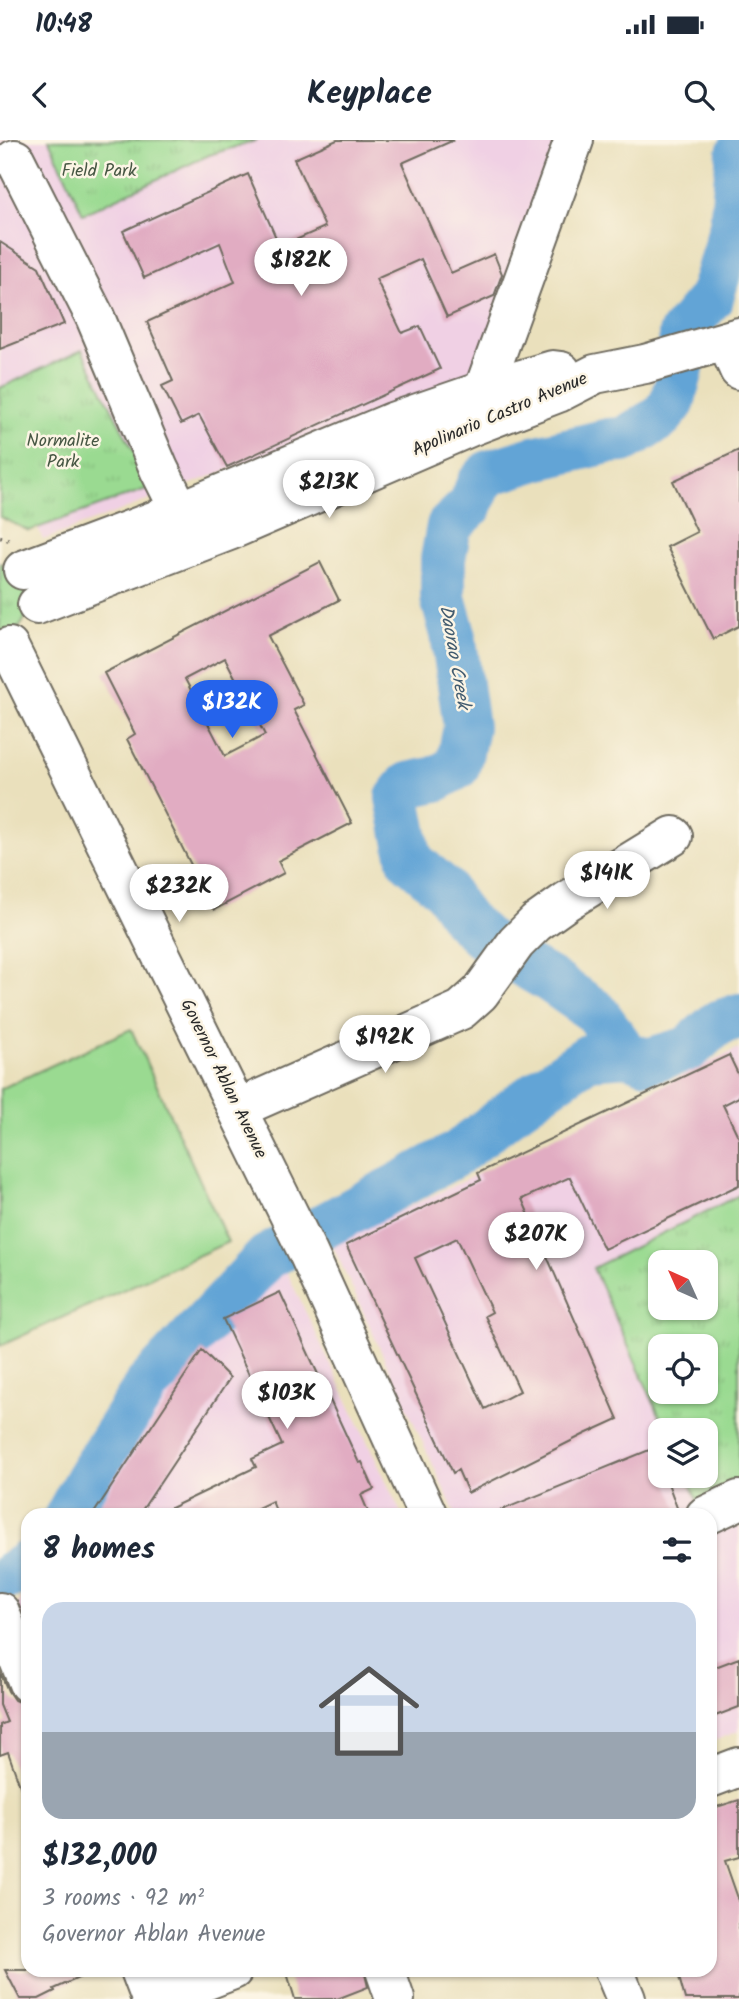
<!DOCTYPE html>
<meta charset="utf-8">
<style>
:root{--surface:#fff;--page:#f6f6f7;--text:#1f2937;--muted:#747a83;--line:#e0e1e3;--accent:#2563eb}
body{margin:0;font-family:Kalam,sans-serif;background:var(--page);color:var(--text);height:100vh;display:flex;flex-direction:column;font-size:26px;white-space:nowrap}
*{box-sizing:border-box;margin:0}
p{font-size:23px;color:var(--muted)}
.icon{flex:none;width:38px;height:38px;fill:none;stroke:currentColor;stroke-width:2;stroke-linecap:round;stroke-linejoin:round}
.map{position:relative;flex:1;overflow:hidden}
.side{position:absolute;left:21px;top:1368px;width:696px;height:469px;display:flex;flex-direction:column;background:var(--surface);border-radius:21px;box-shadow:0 2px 5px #0004}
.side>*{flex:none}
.needle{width:46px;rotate:315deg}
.fabs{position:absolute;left:648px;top:1110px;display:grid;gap:14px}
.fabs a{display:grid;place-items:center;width:70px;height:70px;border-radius:14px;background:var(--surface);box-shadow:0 2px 5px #0004;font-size:35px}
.price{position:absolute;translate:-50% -60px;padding:0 16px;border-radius:24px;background:#fff;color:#222;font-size:23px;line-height:46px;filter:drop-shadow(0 2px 4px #0008)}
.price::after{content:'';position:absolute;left:50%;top:42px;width:21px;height:16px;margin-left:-10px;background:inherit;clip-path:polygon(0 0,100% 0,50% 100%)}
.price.current{background:var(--accent);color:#fff}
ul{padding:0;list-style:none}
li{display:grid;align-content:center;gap:14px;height:371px;padding:0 21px}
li+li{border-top:2px solid var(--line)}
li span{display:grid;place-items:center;height:217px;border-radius:21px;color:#555}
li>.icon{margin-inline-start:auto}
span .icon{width:126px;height:126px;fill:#fffc;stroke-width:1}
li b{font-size:30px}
h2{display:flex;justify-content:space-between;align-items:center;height:84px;padding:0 21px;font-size:30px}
.status{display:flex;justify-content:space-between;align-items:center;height:49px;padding:0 35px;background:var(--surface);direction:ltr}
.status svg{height:19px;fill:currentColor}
header{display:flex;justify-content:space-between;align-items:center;height:91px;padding:0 21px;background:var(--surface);font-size:32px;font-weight:700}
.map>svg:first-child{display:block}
.built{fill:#f0d0e4;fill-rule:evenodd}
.grass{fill:url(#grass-tufts);stroke:#62825e;stroke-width:2;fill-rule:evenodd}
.pitch{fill:#9ada91;stroke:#62825e;stroke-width:2}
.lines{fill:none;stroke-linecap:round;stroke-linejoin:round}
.river{stroke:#62a4d6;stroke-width:46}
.building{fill:#e1acc2;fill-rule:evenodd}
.minor-casing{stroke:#6e6a5e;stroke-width:42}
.major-casing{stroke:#6e6a5e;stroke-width:42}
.path{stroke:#6e6a5e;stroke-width:4.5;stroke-dasharray:2 5;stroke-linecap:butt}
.minor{stroke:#fff;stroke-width:38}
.major{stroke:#fff;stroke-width:38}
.labels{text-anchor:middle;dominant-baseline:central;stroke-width:5;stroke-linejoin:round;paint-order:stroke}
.park-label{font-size:18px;fill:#475744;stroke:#fcf5e5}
.street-label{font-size:18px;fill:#2b2b2b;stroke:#fcf5e5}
.water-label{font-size:19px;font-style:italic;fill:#415b6f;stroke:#fcf5e5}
</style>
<div class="status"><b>10:48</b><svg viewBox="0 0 49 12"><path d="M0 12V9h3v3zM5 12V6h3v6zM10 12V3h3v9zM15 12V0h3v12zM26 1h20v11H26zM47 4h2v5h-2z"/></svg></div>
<header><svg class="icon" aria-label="back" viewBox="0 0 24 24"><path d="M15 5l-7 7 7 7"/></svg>Keyplace<svg class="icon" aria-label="search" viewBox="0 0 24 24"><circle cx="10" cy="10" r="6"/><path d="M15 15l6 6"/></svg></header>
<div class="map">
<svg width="739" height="1859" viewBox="0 0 739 1859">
<defs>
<pattern id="grass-tufts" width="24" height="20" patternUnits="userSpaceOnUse" patternTransform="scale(1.75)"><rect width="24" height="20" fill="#9ada91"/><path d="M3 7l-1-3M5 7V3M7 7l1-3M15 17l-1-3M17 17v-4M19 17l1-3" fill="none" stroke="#85bb7d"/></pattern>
</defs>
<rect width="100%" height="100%" fill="#fcf5e5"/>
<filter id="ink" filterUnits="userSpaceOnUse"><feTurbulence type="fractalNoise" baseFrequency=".0143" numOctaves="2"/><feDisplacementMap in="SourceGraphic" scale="14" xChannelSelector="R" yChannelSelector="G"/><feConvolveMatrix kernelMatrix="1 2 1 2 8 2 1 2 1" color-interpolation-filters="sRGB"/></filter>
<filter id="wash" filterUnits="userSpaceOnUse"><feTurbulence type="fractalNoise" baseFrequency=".00686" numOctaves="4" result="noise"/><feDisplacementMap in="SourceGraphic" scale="28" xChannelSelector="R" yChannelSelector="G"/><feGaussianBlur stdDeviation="1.57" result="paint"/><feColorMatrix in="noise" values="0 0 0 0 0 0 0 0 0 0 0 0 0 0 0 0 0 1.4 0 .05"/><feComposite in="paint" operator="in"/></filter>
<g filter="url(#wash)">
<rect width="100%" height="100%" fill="#eae0bc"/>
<path class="built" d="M 0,0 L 569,0 L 473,237 L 43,400 L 0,304 Z
M 739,908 L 739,1591 L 711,1602 L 710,1376 L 456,1375 L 332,1104 ZM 660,1122 L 705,1122 L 705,1167 L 660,1167 ZM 660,1206 L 705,1206 L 705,1251 L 660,1251 ZM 660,1290 L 705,1290 L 705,1335 L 660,1335 Z
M 281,1120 L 402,1375 L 79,1376 L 213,1178 Z
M 28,1449 L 28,1499 L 15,1468 Z"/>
<path class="grass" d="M 49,0 L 258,0 L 209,15 L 83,74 Z
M 82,210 L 152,347 L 29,391 L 0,377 L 0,248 Z
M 0,423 C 35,435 39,489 0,499 Z
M 739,1055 L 739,1354 L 702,1371 L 686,1335 L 705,1335 L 705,1290 L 666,1290 L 593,1128 ZM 660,1122 L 705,1122 L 705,1167 L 660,1167 ZM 660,1206 L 705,1206 L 705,1251 L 660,1251 Z"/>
<path class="pitch" d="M 131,889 L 228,1102 L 0,1206 L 0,949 Z"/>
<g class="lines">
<path class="river" d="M 626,914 L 596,872 L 550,840 L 496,809 L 463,778 L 444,749 L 410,720 L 398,658 L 408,645 L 436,639 L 457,627 L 461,612 L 466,587 L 453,494 L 443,458 L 443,419 L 449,386 L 470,366 L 479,344 L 489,333 L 533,319 L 608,301 L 623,300 L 660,278 L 672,263 L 681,229 L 681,194 L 711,158 L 732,85 L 739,13
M 67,1376 L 90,1334 L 147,1245 L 267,1117 L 458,1013 L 518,966 L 588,917 L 626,914 L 647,921 L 688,909 L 718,883 L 739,876
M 9,1436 L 28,1423"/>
</g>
<g id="blocks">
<path class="building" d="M 337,0 L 454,0 L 402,23 L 451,133 L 494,114 L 502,134 L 494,156 L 447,177 L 421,119 L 376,139 L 402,193 L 420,186 L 440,229 L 227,327 L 199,275 L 181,284 L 162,246 L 173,241 L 147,182 L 235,142 L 220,103 L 144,138 L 123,91 L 248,34 L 280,107 L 325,87 L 294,19 Z
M 0,102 L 39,127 L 64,184 L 0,209 Z
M 739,310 L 739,486 L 713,499 L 667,407 L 697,392 L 673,341 Z
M 320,422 L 339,460 L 268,496 L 304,565 L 294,570 L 352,683 L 278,721 L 284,733 L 214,770 L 127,599 L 135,594 L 104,533 ZM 225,518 L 265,595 L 225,616 L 185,539 Z
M 729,915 L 739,936 L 739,957 L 723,965 L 739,998 L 739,1045 L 604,1109 L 570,1037 L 522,1059 L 618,1279 L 585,1294 L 468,1353 L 458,1330 L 453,1333 L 346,1105 L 481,1040 L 478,1033 ZM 457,1098 L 492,1172 L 485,1176 L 520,1251 L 485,1269 L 415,1118 Z
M 280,1152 L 359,1323 L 362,1322 L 374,1349 L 361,1355 L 370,1376 L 278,1376 L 272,1361 L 241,1376 L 154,1376 L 256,1327 L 252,1319 L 282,1305 L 223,1179 Z
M 202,1210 L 230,1238 L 138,1376 L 92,1376 Z
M 654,1308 L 660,1322 L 660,1335 L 665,1335 L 680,1376 L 487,1376 Z
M 739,1518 L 739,1567 L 710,1578 L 710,1529 Z
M 0,1532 L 8,1551 L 14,1560 L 26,1565 L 28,1569 L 28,1660 L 25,1660 L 8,1612 L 0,1615 L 0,1585 L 7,1582 L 0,1565 Z
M 739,1660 L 739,1717 L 725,1721 L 739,1761 L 739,1859 L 685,1859 L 677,1830 L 710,1830 L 710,1669 Z
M 5,1830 L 96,1830 L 54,1849 L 55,1851 L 39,1859 L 20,1859 Z
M 286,1830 L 364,1830 L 368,1847 L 337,1859 L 295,1859 Z"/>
</g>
</g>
<g filter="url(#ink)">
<use href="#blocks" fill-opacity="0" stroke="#6e6a5e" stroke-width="2"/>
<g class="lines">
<g class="minor-casing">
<path id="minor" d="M 15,19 L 95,177 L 159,329 L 180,371
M 726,201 L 739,230
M 473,279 L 574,0
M 237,969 L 461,870 L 480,853 L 516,803 L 536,783 L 567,761 L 673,696
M 705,1376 L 739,1360
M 0,1472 L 28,1543
M 140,1830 L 151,1859
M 385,1830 L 395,1859"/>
</g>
<g class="major-casing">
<path id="major" d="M 23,430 L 180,371 L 392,282 L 482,251 L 553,230 L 561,231
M 37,465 L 229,391 L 470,287 L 558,253 L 595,234 L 645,224 L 739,197
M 9,507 L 308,1113 L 428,1376
M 710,1638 L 739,1627
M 614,1830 L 626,1859
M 158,1859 L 233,1830"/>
</g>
<path class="path" d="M 0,397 L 13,401"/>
<use href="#minor" class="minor"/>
<use href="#major" class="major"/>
</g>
</g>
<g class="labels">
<g class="park-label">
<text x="99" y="31">Field Park</text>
<text x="63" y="301">Normalite<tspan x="63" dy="21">Park</tspan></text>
</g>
<g class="street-label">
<text transform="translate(500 275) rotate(-23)">Apolinario Castro Avenue</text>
<text transform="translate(223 939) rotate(64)">Governor Ablan Avenue</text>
</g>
<g class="water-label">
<text transform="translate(454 517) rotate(80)">Daorao Creek</text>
</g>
</g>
</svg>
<div class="fabs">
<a><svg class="needle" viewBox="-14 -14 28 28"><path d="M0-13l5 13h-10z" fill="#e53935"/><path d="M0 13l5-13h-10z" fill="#747a83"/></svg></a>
<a><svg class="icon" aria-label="locate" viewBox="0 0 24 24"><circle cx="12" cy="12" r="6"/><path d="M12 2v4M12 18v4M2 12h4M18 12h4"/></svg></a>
<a><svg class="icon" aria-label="layers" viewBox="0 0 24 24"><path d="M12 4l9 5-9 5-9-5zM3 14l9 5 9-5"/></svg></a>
</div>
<b class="price" style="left:301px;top:158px">$182K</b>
<b class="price" style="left:329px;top:380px">$213K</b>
<b class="price current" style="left:232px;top:600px">$132K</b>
<b class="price" style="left:607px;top:771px">$141K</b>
<b class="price" style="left:179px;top:784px">$232K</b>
<b class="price" style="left:385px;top:935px">$192K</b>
<b class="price" style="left:536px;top:1132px">$207K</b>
<b class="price" style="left:287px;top:1291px">$103K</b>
<section class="side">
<h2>8 homes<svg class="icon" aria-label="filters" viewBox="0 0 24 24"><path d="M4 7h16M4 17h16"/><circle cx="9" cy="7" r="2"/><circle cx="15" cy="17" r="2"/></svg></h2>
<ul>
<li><span style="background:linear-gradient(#c9d6e8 60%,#9aa5b1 0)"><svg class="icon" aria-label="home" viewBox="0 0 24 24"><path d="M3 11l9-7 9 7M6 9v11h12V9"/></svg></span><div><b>$132,000</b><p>3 rooms · 92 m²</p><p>Governor Ablan Avenue</p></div></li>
</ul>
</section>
</div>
